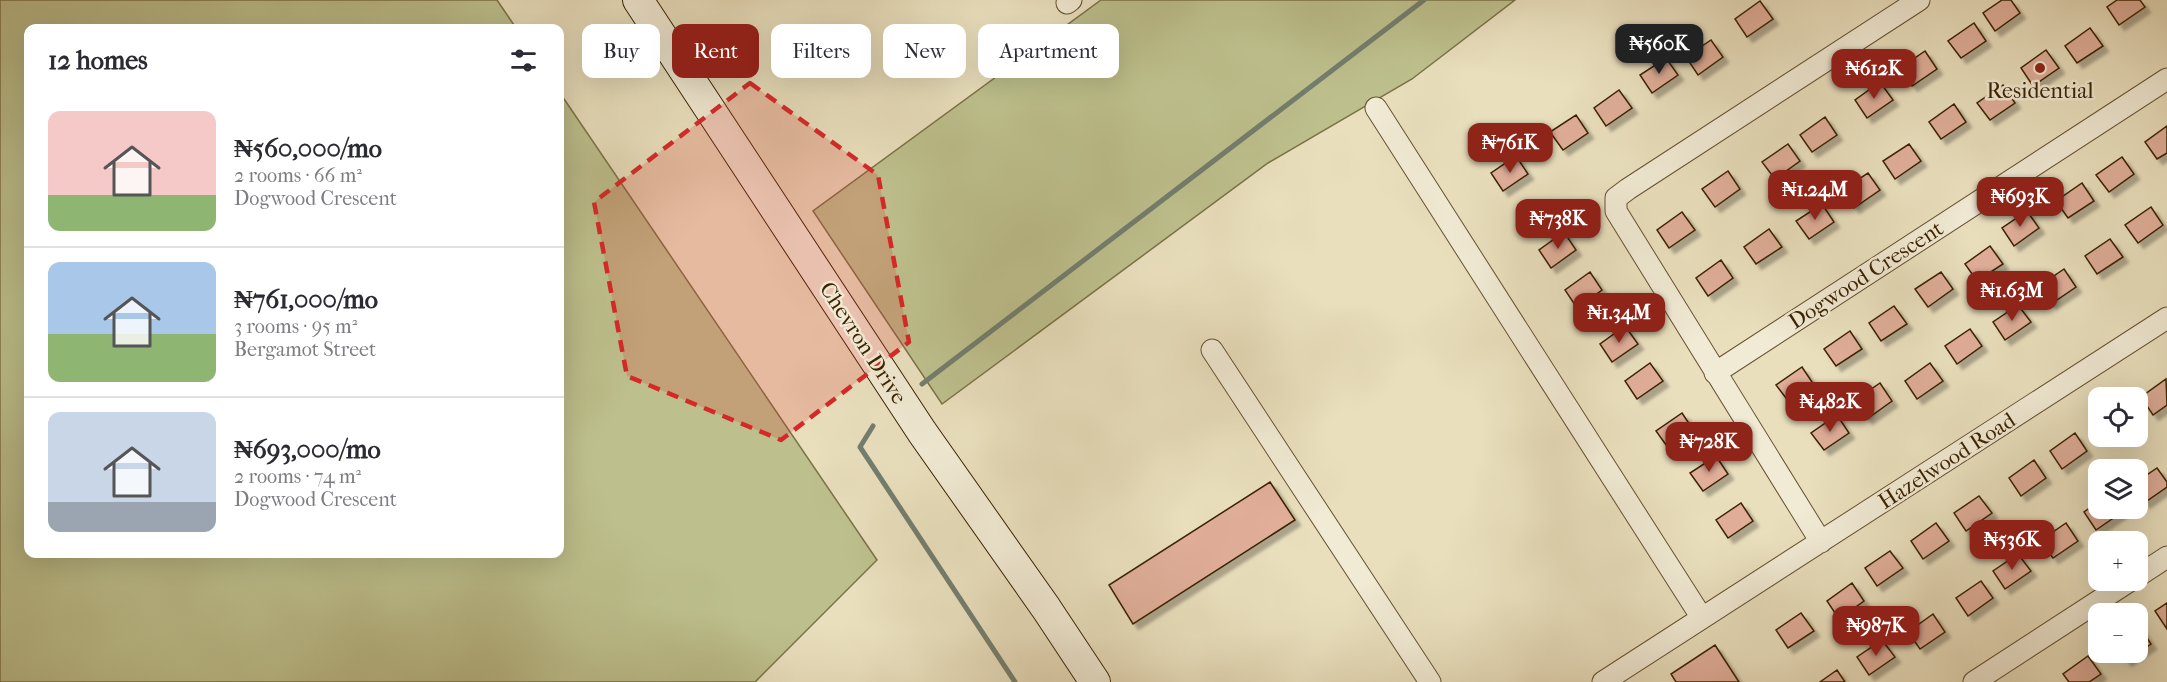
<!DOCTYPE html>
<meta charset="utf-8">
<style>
:root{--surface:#fff;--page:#f7f7f7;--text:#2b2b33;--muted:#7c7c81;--line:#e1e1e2;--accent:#8f2418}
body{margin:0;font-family:"IM FELL French Canon",serif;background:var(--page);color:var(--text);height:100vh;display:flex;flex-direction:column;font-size:22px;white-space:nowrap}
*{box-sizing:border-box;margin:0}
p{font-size:20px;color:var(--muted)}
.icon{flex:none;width:33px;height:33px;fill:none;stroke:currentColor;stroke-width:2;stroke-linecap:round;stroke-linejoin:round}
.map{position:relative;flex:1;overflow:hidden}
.drawer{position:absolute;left:24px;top:24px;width:540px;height:534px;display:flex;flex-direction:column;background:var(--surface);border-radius:12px;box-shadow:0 6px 24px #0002}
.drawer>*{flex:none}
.banner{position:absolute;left:582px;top:24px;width:570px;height:54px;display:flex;gap:12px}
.tools{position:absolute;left:2088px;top:387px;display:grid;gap:12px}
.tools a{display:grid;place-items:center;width:60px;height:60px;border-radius:12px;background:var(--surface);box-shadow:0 6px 24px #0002;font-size:30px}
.price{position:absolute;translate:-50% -51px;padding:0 14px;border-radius:12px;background:var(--accent);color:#fff;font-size:20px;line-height:39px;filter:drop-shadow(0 2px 3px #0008)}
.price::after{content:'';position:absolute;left:50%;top:36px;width:18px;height:14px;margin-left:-9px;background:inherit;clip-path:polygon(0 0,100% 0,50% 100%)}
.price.active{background:#222;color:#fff}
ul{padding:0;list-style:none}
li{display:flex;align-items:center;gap:18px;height:150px;padding:0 24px}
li+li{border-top:2px solid var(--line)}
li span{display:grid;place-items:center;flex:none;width:168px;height:120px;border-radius:12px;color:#555}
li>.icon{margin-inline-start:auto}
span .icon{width:72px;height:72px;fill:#fffc;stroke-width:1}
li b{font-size:26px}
h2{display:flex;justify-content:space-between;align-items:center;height:72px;padding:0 24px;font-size:26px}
.pill{padding:0 21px;border-radius:12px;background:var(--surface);box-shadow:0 6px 24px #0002;font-size:21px;line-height:54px}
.pill.active{background:var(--accent);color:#fff}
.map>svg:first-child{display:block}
.green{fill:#bdc08d;stroke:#7c7147;stroke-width:1.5}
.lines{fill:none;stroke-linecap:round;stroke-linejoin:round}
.stream{stroke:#737e6e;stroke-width:5}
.building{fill:#e0ae99;stroke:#3b2201;stroke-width:1.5;filter:url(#shadow)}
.minor-casing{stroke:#665130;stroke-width:23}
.secondary-casing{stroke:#3b2201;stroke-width:32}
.minor{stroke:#f1ead4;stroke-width:21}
.secondary{stroke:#f1ead4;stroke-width:30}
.marked{fill:#d62828;fill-opacity:0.2;stroke:#d62828;stroke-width:4.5;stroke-dasharray:12 8;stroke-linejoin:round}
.poi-dot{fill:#8f2418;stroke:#f1ead4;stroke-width:2}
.labels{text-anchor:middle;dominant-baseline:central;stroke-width:5;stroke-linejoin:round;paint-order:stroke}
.poi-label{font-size:22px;fill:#3b2201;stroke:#f1ead4}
.street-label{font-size:22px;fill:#3b2201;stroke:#f1ead4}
</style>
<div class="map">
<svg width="2167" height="682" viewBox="0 0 2167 682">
<defs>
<filter id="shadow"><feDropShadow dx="5.5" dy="5.5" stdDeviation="1.5" flood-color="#0004"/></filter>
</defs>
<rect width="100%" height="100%" fill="#e9dfbd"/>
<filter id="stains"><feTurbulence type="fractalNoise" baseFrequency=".00333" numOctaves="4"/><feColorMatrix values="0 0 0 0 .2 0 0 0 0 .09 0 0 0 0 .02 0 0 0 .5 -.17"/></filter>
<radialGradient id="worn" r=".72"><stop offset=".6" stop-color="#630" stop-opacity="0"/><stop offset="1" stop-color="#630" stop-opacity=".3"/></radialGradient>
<path class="green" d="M 0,0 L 497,0 L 516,28 L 28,28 L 28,554 L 560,554 L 560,93 L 877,560 L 755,682 L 0,682 Z
M 1101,0 L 1515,0 L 1412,79 L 1268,163 L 942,404 L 813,211 Z"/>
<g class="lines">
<path class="stream" d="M 922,384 L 1424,0
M 873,426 L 860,447 L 1015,682"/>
</g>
<path class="building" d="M 2002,0 L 2011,0 L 2020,13 L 1995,31 L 1983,13 Z
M 2117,0 L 2140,0 L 2145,7 L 2119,25 L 2107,7 Z
M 1760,1 L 1773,19 L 1747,37 L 1735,19 Z
M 1974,23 L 1986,41 L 1961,58 L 1948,41 Z
M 2090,28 L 2103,46 L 2077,63 L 2065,46 Z
M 1711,40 L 1723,57 L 1698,75 L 1686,57 Z
M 2046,50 L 2059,68 L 2033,86 L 2021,68 Z
M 1925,51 L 1937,69 L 1912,86 L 1899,69 Z
M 1666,58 L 1678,75 L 1652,93 L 1640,75 Z
M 1880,82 L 1893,100 L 1867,118 L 1855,100 Z
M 2003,85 L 2015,103 L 1990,120 L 1977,103 Z
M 1619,90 L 1632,108 L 1606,126 L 1594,108 Z
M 1954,104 L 1966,122 L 1941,139 L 1929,122 Z
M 1576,115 L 1588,133 L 1563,150 L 1550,132 Z
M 1825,117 L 1837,135 L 1812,152 L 1800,135 Z
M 2167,126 L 2167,153 L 2157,159 L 2145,142 Z
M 1788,144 L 1800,161 L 1775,179 L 1762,162 Z
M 1909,144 L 1921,161 L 1895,179 L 1883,161 Z
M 1516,156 L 1528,174 L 1503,191 L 1491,173 Z
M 2122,157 L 2134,174 L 2109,192 L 2096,175 Z
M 1728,171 L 1740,189 L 1715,207 L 1702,189 Z
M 1868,173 L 1880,190 L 1854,208 L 1842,190 Z
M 2082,183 L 2094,201 L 2068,218 L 2056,201 Z
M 1822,204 L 1834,222 L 1809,239 L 1796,221 Z
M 2151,207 L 2163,225 L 2138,243 L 2125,225 Z
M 2027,211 L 2039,228 L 2014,246 L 2002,228 Z
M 1682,212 L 1695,230 L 1669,248 L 1657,230 Z
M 1769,229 L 1782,247 L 1756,264 L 1744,247 Z
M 1564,232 L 1576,250 L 1551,268 L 1539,250 Z
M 2110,239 L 2123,257 L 2097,274 L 2085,256 Z
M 1990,246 L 2003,264 L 1977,281 L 1965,264 Z
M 1721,260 L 1733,278 L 1708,296 L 1696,278 Z
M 2064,269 L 2076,287 L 2051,304 L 2038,287 Z
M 1590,272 L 1602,290 L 1577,308 L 1565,290 Z
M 1941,272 L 1953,289 L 1928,307 L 1915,289 Z
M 2018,305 L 2031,322 L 2005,340 L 1993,322 Z
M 1894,306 L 1907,324 L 1881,341 L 1869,323 Z
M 1625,326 L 1638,344 L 1612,362 L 1600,344 Z
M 1970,329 L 1982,346 L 1957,364 L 1945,346 Z
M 1850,331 L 1862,349 L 1836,366 L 1824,349 Z
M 1650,363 L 1663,381 L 1637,399 L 1625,381 Z
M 1930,363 L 1943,381 L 1917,399 L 1905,381 Z
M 1802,367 L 1814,385 L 1789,402 L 1776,385 Z
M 2166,379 L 2167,405 L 2153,415 L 2141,397 Z
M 1880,383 L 1892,401 L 1867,419 L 1854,401 Z
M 1682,413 L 1694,431 L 1669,449 L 1656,431 Z
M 1837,415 L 1849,433 L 1824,450 L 1811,433 Z
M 2075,433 L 2087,451 L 2062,469 L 2050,451 Z
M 1716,456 L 1728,474 L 1703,491 L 1690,473 Z
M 2034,460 L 2046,478 L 2021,496 L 2009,478 Z
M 2157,468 L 2167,482 L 2167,487 L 2144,503 L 2138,494 L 2138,481 Z
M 1270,482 L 1295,520 L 1133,624 L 1109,585 Z
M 1979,496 L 1992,513 L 1966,531 L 1954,513 Z
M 2098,502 L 2098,508 L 2119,508 L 2122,512 L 2096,530 L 2084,512 Z
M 1741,503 L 1753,521 L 1728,538 L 1716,520 Z
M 1936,523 L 1949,541 L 1923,559 L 1911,541 Z
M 2066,523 L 2078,541 L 2053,558 L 2040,541 Z
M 1890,551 L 1903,568 L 1877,586 L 1865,568 Z
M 2018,554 L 2031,571 L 2005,589 L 1993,571 Z
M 1981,581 L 1993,598 L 1968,616 L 1956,598 Z
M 1852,583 L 1864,601 L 1839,619 L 1827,601 Z
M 2167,603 L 2167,629 L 2155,611 Z
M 1801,613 L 1814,631 L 1788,648 L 1776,630 Z
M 1933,614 L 1945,632 L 1920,649 L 1908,632 Z
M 2139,626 L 2151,644 L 2126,661 L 2120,652 L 2138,652 Z
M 1882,640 L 1895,657 L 1869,675 L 1857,657 Z
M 1715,645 L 1739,682 L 1676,682 L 1671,674 Z
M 2088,656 L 2101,674 L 2089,682 L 2069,682 L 2063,674 Z
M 1837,670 L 1845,682 L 1820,682 Z"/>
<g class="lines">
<g class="minor-casing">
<path id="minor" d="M 1067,3 L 1071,0
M 1376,108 L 1702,618
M 1212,350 L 1430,682
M 1715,373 L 2167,79
M 1821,542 L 1616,211 L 1616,198 L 1628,189 L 1919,0
M 2138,576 L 2167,557
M 1603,682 L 2167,318
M 1974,682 L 2131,580"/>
</g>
<g class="secondary-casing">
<path id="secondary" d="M 638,0 L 922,432 L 1046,608 L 1095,682"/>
</g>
<use href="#minor" class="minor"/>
<use href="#secondary" class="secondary"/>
</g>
<path class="marked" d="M 750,83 L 878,175 L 909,342 L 781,440 L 627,376 L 594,202 Z"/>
<circle class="poi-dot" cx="2040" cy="68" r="6"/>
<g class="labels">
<g class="poi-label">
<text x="2040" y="91">Residential</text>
</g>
<g class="street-label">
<text transform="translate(1866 275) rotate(-33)">Dogwood Crescent</text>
<text transform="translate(863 343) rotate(57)">Chevron Drive</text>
<text transform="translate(1947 461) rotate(-33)">Hazelwood Road</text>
</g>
</g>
<rect width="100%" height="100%" filter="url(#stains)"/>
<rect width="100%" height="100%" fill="url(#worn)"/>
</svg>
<div class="tools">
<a><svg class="icon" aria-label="locate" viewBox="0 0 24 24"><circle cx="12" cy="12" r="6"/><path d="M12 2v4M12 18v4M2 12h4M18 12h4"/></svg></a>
<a><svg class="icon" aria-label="layers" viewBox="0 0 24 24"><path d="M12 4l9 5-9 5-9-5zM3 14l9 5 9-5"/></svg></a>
<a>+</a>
<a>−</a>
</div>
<b class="price active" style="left:1659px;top:75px">₦560K</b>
<b class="price" style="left:1874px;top:100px">₦612K</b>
<b class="price" style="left:1510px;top:174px">₦761K</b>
<b class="price" style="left:1815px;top:221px">₦1.24M</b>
<b class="price" style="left:2020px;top:228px">₦693K</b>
<b class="price" style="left:1558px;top:250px">₦738K</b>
<b class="price" style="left:2012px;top:322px">₦1.63M</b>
<b class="price" style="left:1619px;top:344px">₦1.34M</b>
<b class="price" style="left:1830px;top:433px">₦482K</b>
<b class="price" style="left:1709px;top:473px">₦728K</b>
<b class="price" style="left:2012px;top:571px">₦536K</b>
<b class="price" style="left:1876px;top:657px">₦987K</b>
<div class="banner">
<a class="pill">Buy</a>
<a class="pill active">Rent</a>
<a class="pill">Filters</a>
<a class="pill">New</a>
<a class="pill">Apartment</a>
</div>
<section class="drawer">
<h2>12 homes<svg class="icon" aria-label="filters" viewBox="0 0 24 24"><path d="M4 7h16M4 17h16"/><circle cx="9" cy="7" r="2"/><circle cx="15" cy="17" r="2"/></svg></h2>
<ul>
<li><span style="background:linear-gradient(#f6c9c9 70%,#8fb573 0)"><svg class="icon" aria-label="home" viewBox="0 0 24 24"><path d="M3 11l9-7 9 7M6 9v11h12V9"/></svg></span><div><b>₦560,000/mo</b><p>2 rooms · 66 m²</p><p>Dogwood Crescent</p></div></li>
<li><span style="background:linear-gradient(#a9c7e8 60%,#8fb573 0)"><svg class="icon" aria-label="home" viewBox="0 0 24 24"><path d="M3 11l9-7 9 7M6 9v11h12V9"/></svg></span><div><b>₦761,000/mo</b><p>3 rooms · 95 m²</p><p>Bergamot Street</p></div></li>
<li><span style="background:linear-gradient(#c9d6e8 75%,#9aa5b1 0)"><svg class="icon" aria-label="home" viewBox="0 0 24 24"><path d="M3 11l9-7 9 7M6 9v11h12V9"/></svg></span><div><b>₦693,000/mo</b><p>2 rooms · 74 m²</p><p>Dogwood Crescent</p></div></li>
</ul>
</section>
</div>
